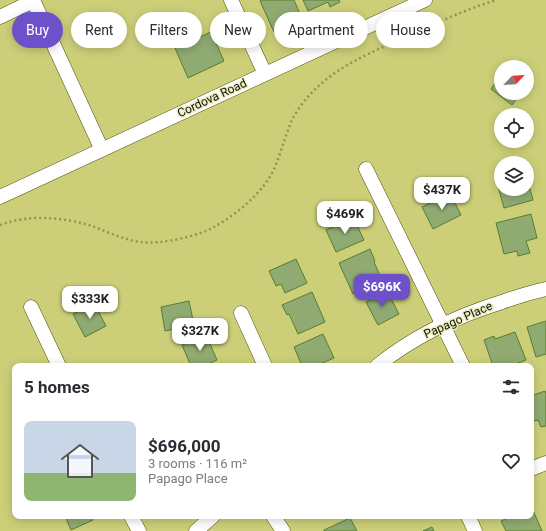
<!DOCTYPE html>
<meta charset="utf-8">
<style>
:root{--surface:#fff;--page:#f2f2f3;--text:#2b2b33;--muted:#7c7c81;--accent:#6e51ca}
body{margin:0;font-family:Roboto,sans-serif;background:var(--page);color:var(--text);height:100vh;display:flex;flex-direction:column;font-size:15px;white-space:nowrap}
*{box-sizing:border-box;margin:0}
p{font-size:13px;color:var(--muted)}
.icon{flex:none;width:22px;height:22px;fill:none;stroke:currentColor;stroke-width:2;stroke-linecap:round;stroke-linejoin:round}
.map{position:relative;flex:1;overflow:hidden}
.drawer{position:absolute;left:12px;top:363px;width:522px;height:156px;display:flex;flex-direction:column;background:var(--surface);border-radius:8px;box-shadow:0 2px 10px #0003}
.drawer>*{flex:none}
.banner{position:absolute;left:12px;top:12px;width:522px;height:36px;display:flex;gap:8px}
.needle{width:26px;rotate:65deg}
.fabs{position:absolute;left:494px;top:60px;display:grid;gap:8px}
.fabs a{display:grid;place-items:center;width:40px;height:40px;border-radius:50%;background:var(--surface);box-shadow:0 2px 10px #0003;font-size:20px}
.price{position:absolute;translate:-50% -34px;padding:0 9px;border-radius:8px;background:#fff;color:#222;font-size:13px;line-height:26px;filter:drop-shadow(0 1px 2px #0008)}
.price::after{content:'';position:absolute;left:50%;top:24px;width:12px;height:9px;margin-left:-6px;background:inherit;clip-path:polygon(0 0,100% 0,50% 100%)}
.price.current{background:var(--accent);color:#fff}
ul{padding:0;list-style:none}
li{display:flex;align-items:center;gap:12px;height:100px;padding:0 12px}
li span{display:grid;place-items:center;flex:none;width:112px;height:80px;border-radius:8px;color:#555}
li>.icon{margin-inline-start:auto}
span .icon{width:48px;height:48px;fill:#fffc;stroke-width:1}
li b{font-size:17px}
h2{display:flex;justify-content:space-between;align-items:center;height:48px;padding:0 12px;font-size:17px}
.tag{padding:0 14px;border-radius:18px;background:var(--surface);box-shadow:0 2px 10px #0003;font-size:14px;line-height:36px}
.tag.current{background:var(--accent);color:#fff}
.map>svg:first-child{display:block}
.building{fill:#8fab72;stroke:#5a7c32}
.lines{fill:none;stroke-linecap:round;stroke-linejoin:round}
.minor-casing{stroke:#515109;stroke-width:15}
.path{stroke:#919352;stroke-width:2.5;stroke-dasharray:2 3;stroke-linecap:butt}
.minor{stroke:#fff;stroke-width:14}
.labels{text-anchor:middle;dominant-baseline:central;stroke-width:3;stroke-linejoin:round;paint-order:stroke}
.street-label{font-size:12px;fill:#141400;stroke:#eaedc3}
</style>
<div class="map">
<svg width="546" height="531" viewBox="0 0 546 531">
<rect width="100%" height="100%" fill="#cccf78"/>
<path class="building" d="M 261,0 L 294,0 L 302,19 L 274,32 L 260,1 Z
M 303,0 L 339,0 L 340,2 L 330,7 L 328,2 L 308,11 Z
M 211,32 L 224,61 L 188,78 L 175,48 Z
M 499,77 L 501,78 L 501,93 L 521,93 L 512,105 L 491,89 Z
M 527,178 L 533,200 L 504,208 L 497,183 L 501,182 L 501,189 L 527,189 Z
M 450,193 L 461,215 L 433,229 L 422,207 Z
M 531,214 L 537,238 L 526,241 L 530,253 L 518,256 L 517,251 L 504,254 L 496,223 Z
M 353,217 L 364,240 L 336,252 L 326,230 Z
M 370,249 L 375,261 L 374,262 L 382,280 L 353,294 L 339,263 Z
M 296,259 L 307,283 L 285,293 L 281,284 L 276,286 L 269,271 Z
M 387,291 L 399,314 L 378,325 L 366,302 Z
M 312,292 L 325,322 L 298,334 L 289,314 L 287,315 L 282,305 Z
M 189,301 L 194,325 L 165,331 L 161,307 Z
M 94,303 L 106,326 L 85,337 L 73,314 Z
M 546,321 L 546,354 L 536,357 L 527,327 Z
M 515,332 L 526,360 L 510,366 L 493,366 L 484,340 L 494,336 L 495,339 Z
M 323,334 L 334,358 L 315,366 L 302,366 L 294,347 Z
M 206,335 L 217,360 L 203,366 L 191,366 L 182,345 Z
M 545,391 L 546,394 L 546,426 L 541,427 L 538,420 L 531,422 L 531,396 Z
M 532,508 L 542,531 L 506,531 L 501,521 L 512,516 L 513,517 L 515,516 L 531,516 L 531,509 Z
M 65,516 L 92,516 L 93,520 L 71,530 Z
M 350,518 L 357,531 L 324,531 L 324,530 Z
M 432,527 L 434,531 L 423,531 Z"/>
<g class="lines">
<g class="minor-casing">
<path id="minor" d="M 33,0 L 102,150
M 231,0 L 265,74
M 0,17 L 33,1
M 366,169 L 463,366
M 0,197 L 425,0
M 31,307 L 59,366
M 241,313 L 265,366
M 377,366 C 414,336 457,316 502,302 C 516,297 531,292 546,289
M 531,469 L 546,463
M 131,516 L 139,531
M 273,516 L 283,531
M 468,516 L 475,531
M 196,531 L 213,516"/>
</g>
<path class="path" d="M 0,225 C 29,214 63,217 92,226 C 108,232 124,240 141,242 C 159,245 199,236 214,227 C 237,214 263,193 274,169 C 281,153 285,136 292,120 C 295,114 302,103 307,98 C 333,67 371,53 407,36 C 436,23 465,10 496,0"/>
<use href="#minor" class="minor"/>
</g>
<g class="labels">
<g class="street-label">
<text transform="translate(212 98) rotate(-25)">Cordova Road</text>
<text transform="translate(458 320) rotate(-24)">Papago Place</text>
</g>
</g>
</svg>
<div class="fabs">
<a><svg class="needle" viewBox="-14 -14 28 28"><path d="M0-13l5 13h-10z" fill="#e53935"/><path d="M0 13l5-13h-10z" fill="#7c7c81"/></svg></a>
<a><svg class="icon" aria-label="locate" viewBox="0 0 24 24"><circle cx="12" cy="12" r="6"/><path d="M12 2v4M12 18v4M2 12h4M18 12h4"/></svg></a>
<a><svg class="icon" aria-label="layers" viewBox="0 0 24 24"><path d="M12 4l9 5-9 5-9-5zM3 14l9 5 9-5"/></svg></a>
</div>
<b class="price" style="left:442px;top:211px">$437K</b>
<b class="price" style="left:345px;top:235px">$469K</b>
<b class="price current" style="left:382px;top:308px">$696K</b>
<b class="price" style="left:90px;top:320px">$333K</b>
<b class="price" style="left:200px;top:352px">$327K</b>
<div class="banner">
<a class="tag current">Buy</a>
<a class="tag">Rent</a>
<a class="tag">Filters</a>
<a class="tag">New</a>
<a class="tag">Apartment</a>
<a class="tag">House</a>
</div>
<section class="drawer">
<h2>5 homes<svg class="icon" aria-label="filters" viewBox="0 0 24 24"><path d="M4 7h16M4 17h16"/><circle cx="9" cy="7" r="2"/><circle cx="15" cy="17" r="2"/></svg></h2>
<ul>
<li><span style="background:linear-gradient(#c9d6e8 65%,#8fb573 0)"><svg class="icon" aria-label="home" viewBox="0 0 24 24"><path d="M3 11l9-7 9 7M6 9v11h12V9"/></svg></span><div><b>$696,000</b><p>3 rooms · 116 m²</p><p>Papago Place</p></div><svg class="icon" aria-label="heart" viewBox="0 0 24 24"><path d="M12 20l-8-8c-3-5 5-10 8-4 3-6 11-1 8 4z"/></svg></li>
</ul>
</section>
</div>
